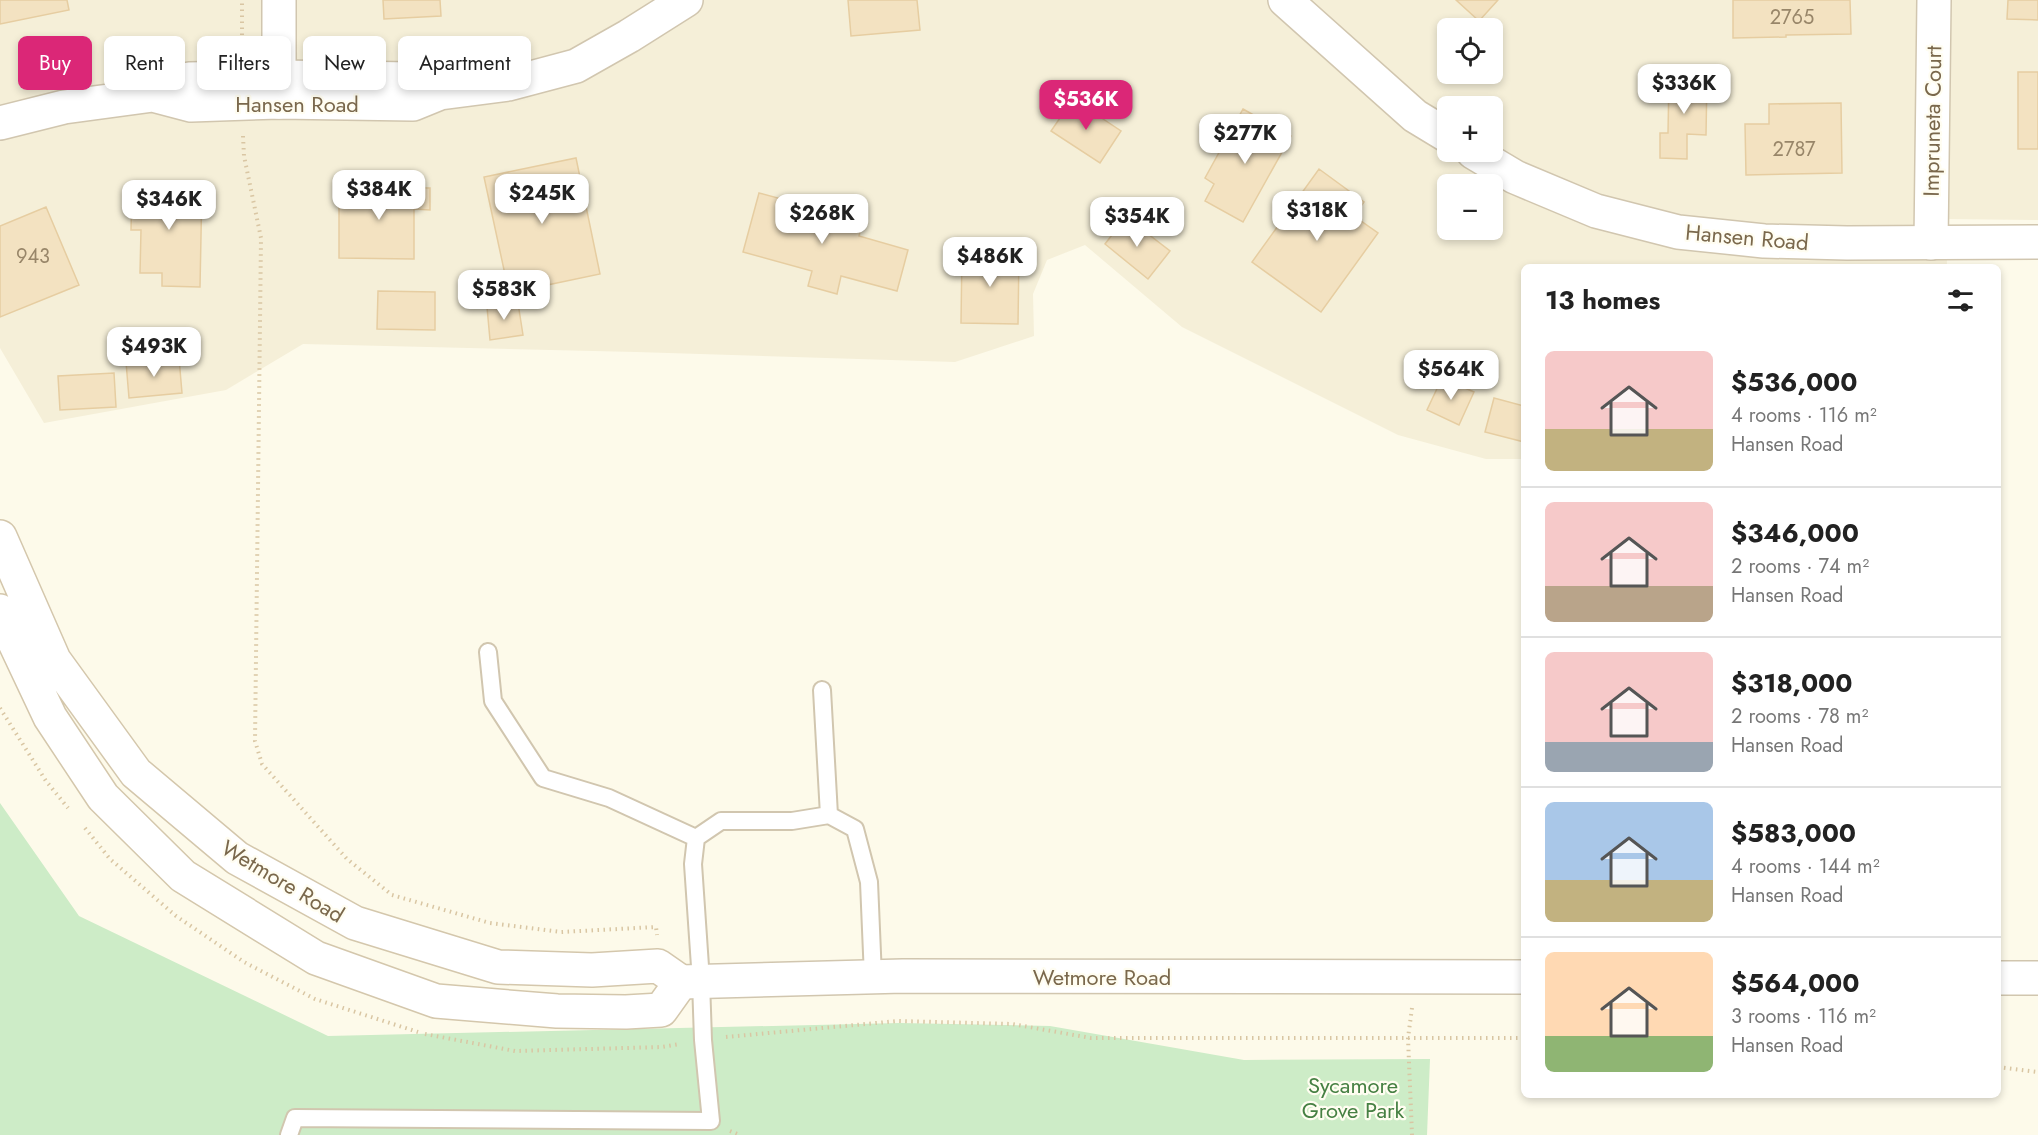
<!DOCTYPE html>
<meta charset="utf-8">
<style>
:root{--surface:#fff;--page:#f6f6f6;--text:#222;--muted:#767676;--line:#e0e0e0;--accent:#db2777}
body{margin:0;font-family:Jost,sans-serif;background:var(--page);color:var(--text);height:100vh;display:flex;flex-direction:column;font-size:22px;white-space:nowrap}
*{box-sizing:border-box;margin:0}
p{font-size:20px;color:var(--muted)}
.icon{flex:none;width:33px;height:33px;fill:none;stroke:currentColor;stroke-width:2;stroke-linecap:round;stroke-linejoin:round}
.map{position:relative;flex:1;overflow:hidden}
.panel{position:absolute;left:1521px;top:264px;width:480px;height:834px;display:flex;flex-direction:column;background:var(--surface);border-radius:9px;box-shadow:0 3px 9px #0003}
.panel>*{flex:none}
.banner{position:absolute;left:18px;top:36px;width:570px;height:54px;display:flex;gap:12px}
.controls{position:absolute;left:1437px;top:18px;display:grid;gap:12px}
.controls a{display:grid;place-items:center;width:66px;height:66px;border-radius:9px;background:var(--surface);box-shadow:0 3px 9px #0003;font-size:30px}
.price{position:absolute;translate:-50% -51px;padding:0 14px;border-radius:12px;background:#fff;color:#222;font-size:20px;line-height:39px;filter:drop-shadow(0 2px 3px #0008)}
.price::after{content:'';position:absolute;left:50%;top:36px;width:18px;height:14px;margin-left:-9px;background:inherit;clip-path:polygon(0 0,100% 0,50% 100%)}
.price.active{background:var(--accent);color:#fff}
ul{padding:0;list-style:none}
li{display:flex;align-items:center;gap:18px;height:150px;padding:0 24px}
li+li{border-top:2px solid var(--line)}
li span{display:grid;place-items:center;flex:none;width:168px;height:120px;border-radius:9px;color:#555}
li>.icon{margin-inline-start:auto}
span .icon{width:72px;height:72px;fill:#fffc;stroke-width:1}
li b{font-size:26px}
h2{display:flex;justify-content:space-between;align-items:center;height:72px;padding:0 24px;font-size:26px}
.tag{padding:0 21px;border-radius:9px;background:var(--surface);box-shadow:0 3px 9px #0003;font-size:21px;line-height:54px}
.tag.active{background:var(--accent);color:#fff}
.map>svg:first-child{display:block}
.residential{fill:#f5efd8;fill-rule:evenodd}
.green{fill:#cdecc7}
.building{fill:#f3e2c1;stroke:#e6cda1;stroke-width:1.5}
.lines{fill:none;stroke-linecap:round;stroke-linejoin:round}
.service-casing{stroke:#d1c6af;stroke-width:20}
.minor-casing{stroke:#d1c6af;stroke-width:36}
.tertiary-casing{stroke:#d1c6af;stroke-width:36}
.secondary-casing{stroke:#d4c7ac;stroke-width:36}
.path{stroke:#d9c6a3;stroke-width:4;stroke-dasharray:1.5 4.5;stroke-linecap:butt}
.service{stroke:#fff;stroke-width:16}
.minor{stroke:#fff;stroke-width:33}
.tertiary{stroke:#fff;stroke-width:33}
.secondary{stroke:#fff;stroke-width:33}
.labels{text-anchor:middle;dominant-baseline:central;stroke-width:4.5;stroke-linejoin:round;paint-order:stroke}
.number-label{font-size:20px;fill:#988669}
.street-label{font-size:22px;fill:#7a684c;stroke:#fffdf1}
.park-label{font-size:22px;fill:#468043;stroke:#fffdf1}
</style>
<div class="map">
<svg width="2038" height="1135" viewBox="0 0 2038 1135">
<rect width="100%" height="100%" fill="#fdfaea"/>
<path class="residential" d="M 0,0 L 2038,0 L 2038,220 L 1946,219 L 1947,267 L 1524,267 L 1524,459 L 1486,459 L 1398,435 L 1182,327 L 1085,245 L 1047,260 L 1033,294 L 1034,336 L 955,362 L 636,352 L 303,344 L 226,390 L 44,423 L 0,348 ZM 1448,28 L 1492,28 L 1492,74 L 1448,74 ZM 1448,106 L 1492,106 L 1492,152 L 1448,152 ZM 1448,184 L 1492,184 L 1492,230 L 1448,230 Z"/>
<path class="green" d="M 0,803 L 79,916 L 328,1036 L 900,1023 L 1050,1026 L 1244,1060 L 1430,1059 L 1427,1135 L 0,1135 Z"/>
<path class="building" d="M 0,0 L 67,0 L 69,10 L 0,24 Z
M 383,0 L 440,0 L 441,16 L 384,19 Z
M 848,0 L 917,0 L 920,30 L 851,36 Z
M 1456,0 L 1498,0 L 1479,21 Z
M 1733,0 L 1850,0 L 1851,34 L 1786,35 L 1786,37 L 1733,38 Z
M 2008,0 L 2038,0 L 2038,20 L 2007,19 Z
M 2018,72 L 2038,72 L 2038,149 L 2018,149 Z
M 1669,77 L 1707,77 L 1706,135 L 1687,134 L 1687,159 L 1660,158 L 1660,133 L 1668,133 Z
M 1073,99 L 1121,131 L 1100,163 L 1051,131 Z
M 1841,103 L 1842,173 L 1746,175 L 1745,124 L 1769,124 L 1769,104 Z
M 1243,109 L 1291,136 L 1243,222 L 1205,201 L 1214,184 L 1205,178 Z
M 576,158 L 600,274 L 509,293 L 484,177 Z
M 1319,169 L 1364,202 L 1354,216 L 1378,233 L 1321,312 L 1252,262 Z
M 132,183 L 202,185 L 200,287 L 162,286 L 162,273 L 140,273 L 141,230 L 131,230 Z
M 339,187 L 430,188 L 430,210 L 414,209 L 414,259 L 339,258 Z
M 759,193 L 863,221 L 859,236 L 908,250 L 897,291 L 841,276 L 837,294 L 808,286 L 812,271 L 743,252 Z
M 46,207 L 79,285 L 0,317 L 0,226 Z
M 1126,217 L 1170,251 L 1148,279 L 1105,244 Z
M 962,252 L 1019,253 L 1018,324 L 961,323 Z
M 378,291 L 435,292 L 435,330 L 377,329 Z
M 518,303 L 523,335 L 490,340 L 487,307 Z
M 179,358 L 182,393 L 129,398 L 126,362 Z
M 114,373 L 116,407 L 60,410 L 58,376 Z
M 1442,378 L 1474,392 L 1459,425 L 1427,410 Z
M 1494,398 L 1524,406 L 1524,442 L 1485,432 Z"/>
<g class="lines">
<g class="service-casing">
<path id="service" d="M 488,652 L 493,701 L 543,778 L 609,798 L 696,838
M 822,690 L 829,815
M 289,1135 L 295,1118 L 711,1121 L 703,1040 L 701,981 L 693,864 L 696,838 L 721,821 L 792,821 L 829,815 L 855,829 L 869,882 L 873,977"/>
</g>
<g class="minor-casing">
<path id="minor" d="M 279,102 L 279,0
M 1931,243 L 1934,0"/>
</g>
<g class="tertiary-casing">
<path id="tertiary" d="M 1285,0 L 1415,116 L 1448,136
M 153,95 L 191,105 L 279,102 L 413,104 L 440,93 L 508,84 L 576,66 L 629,36 L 686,0
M 0,123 L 64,107 L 153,95 L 189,79 L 278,77 L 412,79 L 440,93
M 1473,152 L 1515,177 L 1596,211 L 1678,232 L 1764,241 L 1847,243 L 2038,242
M 1998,978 L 2038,978
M 681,982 L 903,976 L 1524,977"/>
</g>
<g class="secondary-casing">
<path id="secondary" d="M 0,537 L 54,660 L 136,773 L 237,858 L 355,923 L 498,967 L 592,970 L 658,966 L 681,982 L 661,1010 L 626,1012 L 557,1011 L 436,1001 L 316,958 L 183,876 L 103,797 L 50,717 L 0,611"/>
</g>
<path class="path" d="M 242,47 L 242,0
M 243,136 L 244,156 L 261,238 L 255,741 L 262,764 L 347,859 L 392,895 L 490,923 L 561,932 L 656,927 L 657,935
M 0,708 L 46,781 L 68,808
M 85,828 L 110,859 L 176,916 L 244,962 L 315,999 L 418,1032
M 1412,1008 L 1408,1038 L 1412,1135
M 425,1034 L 515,1051 L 662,1047 L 680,1044
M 726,1037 L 898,1021 L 1012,1024 L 1091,1038 L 1524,1038
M 1998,1067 L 2038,1072
M 730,1131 L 740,1135"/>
<use href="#service" class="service"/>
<use href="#minor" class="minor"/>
<use href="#tertiary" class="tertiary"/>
<use href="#secondary" class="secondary"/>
</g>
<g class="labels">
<g class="number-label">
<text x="1792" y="17">2765</text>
<text x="1794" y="149">2787</text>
<text x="33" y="256">943</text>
</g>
<g class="street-label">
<text x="297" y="104">Hansen Road</text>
<text transform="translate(1932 121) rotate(-89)">Impruneta Court</text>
<text transform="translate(1747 237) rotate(5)">Hansen Road</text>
<text transform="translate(283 881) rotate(31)">Wetmore Road</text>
<text x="1102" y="977">Wetmore Road</text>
</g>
<g class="park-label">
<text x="1353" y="1085">Sycamore<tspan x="1353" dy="25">Grove Park</tspan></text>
</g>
</g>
</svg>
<div class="controls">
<a><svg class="icon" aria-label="locate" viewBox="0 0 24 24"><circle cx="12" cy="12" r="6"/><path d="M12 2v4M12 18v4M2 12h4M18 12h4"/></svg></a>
<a>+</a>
<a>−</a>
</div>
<b class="price" style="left:1684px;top:115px">$336K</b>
<b class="price active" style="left:1086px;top:131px">$536K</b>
<b class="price" style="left:1245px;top:165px">$277K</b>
<b class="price" style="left:379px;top:221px">$384K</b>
<b class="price" style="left:542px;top:225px">$245K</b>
<b class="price" style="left:169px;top:231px">$346K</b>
<b class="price" style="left:1317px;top:242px">$318K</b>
<b class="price" style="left:822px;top:245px">$268K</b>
<b class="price" style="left:1137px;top:248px">$354K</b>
<b class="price" style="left:990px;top:288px">$486K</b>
<b class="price" style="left:504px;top:321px">$583K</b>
<b class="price" style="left:154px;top:378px">$493K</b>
<b class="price" style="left:1451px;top:401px">$564K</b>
<div class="banner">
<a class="tag active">Buy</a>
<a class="tag">Rent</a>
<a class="tag">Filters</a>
<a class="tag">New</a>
<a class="tag">Apartment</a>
</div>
<section class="panel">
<h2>13 homes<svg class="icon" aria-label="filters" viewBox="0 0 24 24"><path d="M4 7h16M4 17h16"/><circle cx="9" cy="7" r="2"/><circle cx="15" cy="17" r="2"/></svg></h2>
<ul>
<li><span style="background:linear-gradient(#f6c9c9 65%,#c2b280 0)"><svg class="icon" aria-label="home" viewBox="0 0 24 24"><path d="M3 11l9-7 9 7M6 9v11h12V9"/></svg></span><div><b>$536,000</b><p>4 rooms · 116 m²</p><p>Hansen Road</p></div></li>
<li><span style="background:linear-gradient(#f6c9c9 70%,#b9a48a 0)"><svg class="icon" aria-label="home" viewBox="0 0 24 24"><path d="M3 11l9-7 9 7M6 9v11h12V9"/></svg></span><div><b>$346,000</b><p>2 rooms · 74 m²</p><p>Hansen Road</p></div></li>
<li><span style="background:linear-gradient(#f6c9c9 75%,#9aa5b1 0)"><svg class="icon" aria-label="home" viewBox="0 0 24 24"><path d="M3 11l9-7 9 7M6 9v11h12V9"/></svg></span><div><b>$318,000</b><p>2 rooms · 78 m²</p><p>Hansen Road</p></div></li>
<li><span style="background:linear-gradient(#a9c7e8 65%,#c2b280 0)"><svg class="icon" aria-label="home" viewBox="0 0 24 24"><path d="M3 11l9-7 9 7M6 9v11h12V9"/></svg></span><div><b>$583,000</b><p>4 rooms · 144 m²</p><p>Hansen Road</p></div></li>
<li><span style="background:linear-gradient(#ffd9b3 70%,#8fb573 0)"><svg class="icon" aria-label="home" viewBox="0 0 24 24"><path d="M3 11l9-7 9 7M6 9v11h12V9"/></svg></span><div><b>$564,000</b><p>3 rooms · 116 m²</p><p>Hansen Road</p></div></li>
</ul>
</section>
</div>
